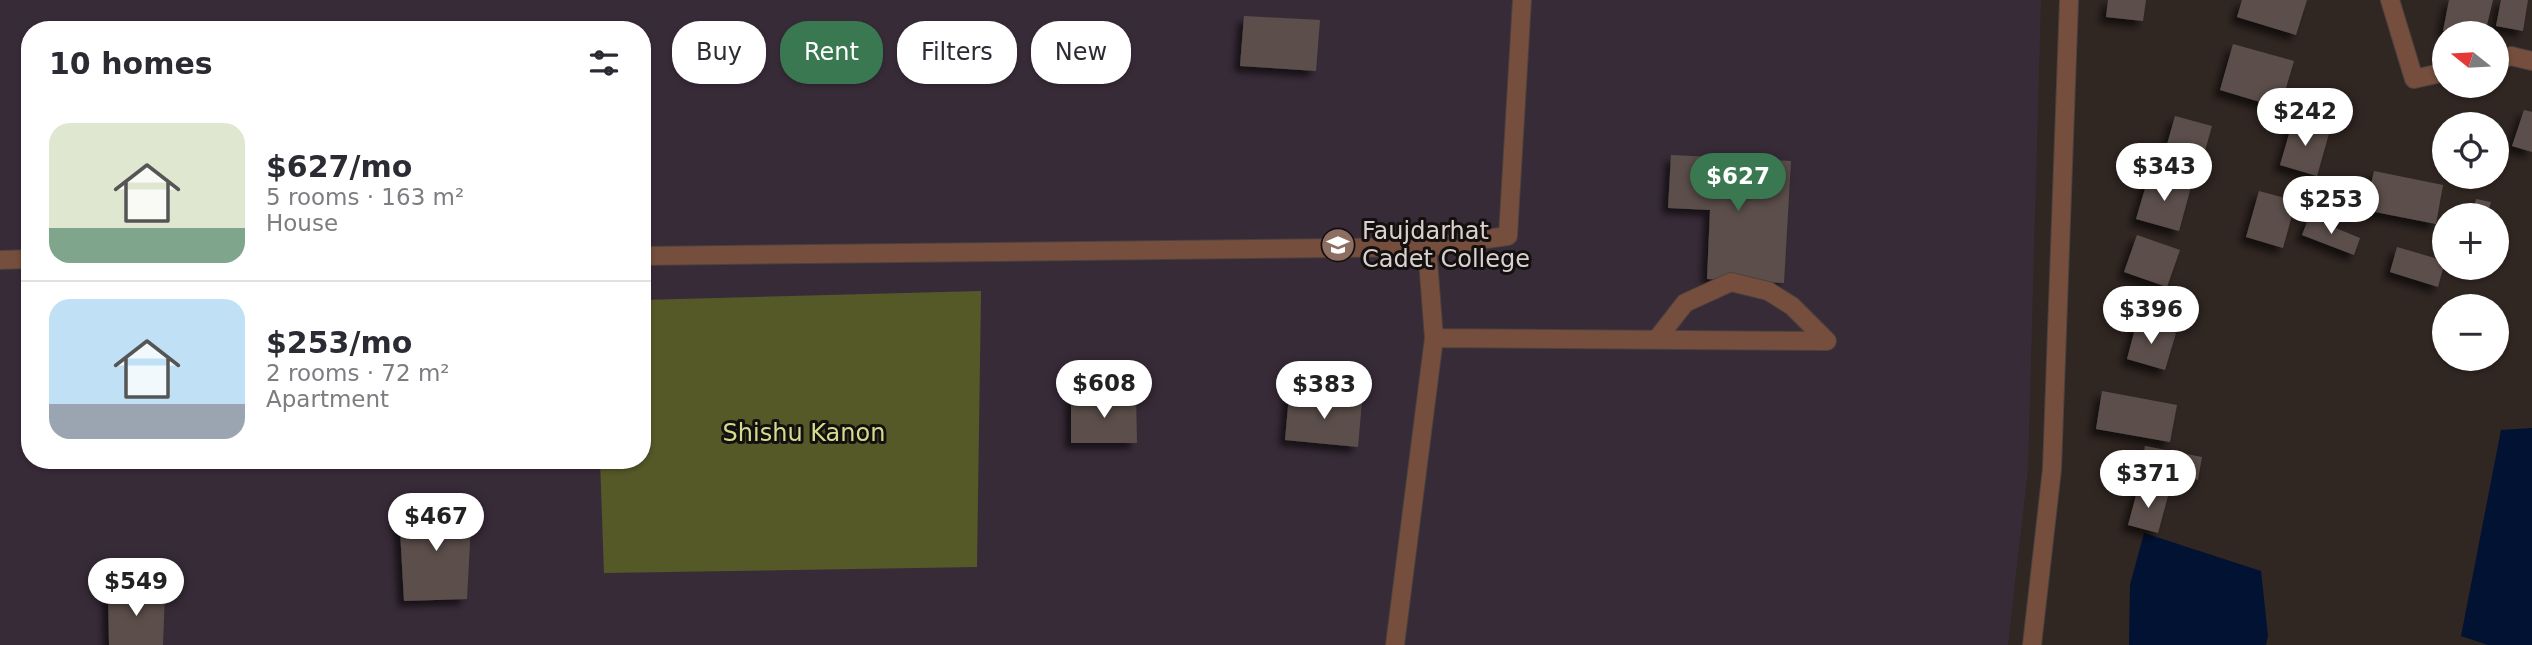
<!DOCTYPE html>
<meta charset="utf-8">
<style>
:root{--surface:#fff;--page:#f7f7f7;--text:#2b2b33;--muted:#7c7c81;--line:#e1e1e2;--accent:#3a7851}
body{margin:0;font-family:"DejaVu Sans",sans-serif;background:var(--page);color:var(--text);height:100vh;display:flex;flex-direction:column;font-size:26px;white-space:nowrap}
*{box-sizing:border-box;margin:0}
p{font-size:23px;color:var(--muted)}
.icon{flex:none;width:38px;height:38px;fill:none;stroke:currentColor;stroke-width:2;stroke-linecap:round;stroke-linejoin:round}
.map{position:relative;flex:1;overflow:hidden}
.details{position:absolute;left:21px;top:21px;width:630px;height:448px;display:flex;flex-direction:column;background:var(--surface);border-radius:28px;box-shadow:0 2px 5px #0004}
.details>*{flex:none}
.guide{position:absolute;left:672px;top:21px;width:665px;height:63px;display:flex;gap:14px}
.needle{width:46px;rotate:288deg}
.controls{position:absolute;left:2432px;top:21px;display:grid;gap:14px}
.controls a{display:grid;place-items:center;width:77px;height:77px;border-radius:50%;background:var(--surface);box-shadow:0 2px 5px #0004;font-size:35px}
.price{position:absolute;translate:-50% -60px;padding:0 16px;border-radius:24px;background:#fff;color:#222;font-size:23px;line-height:46px;filter:drop-shadow(0 2px 4px #0008)}
.price::after{content:'';position:absolute;left:50%;top:42px;width:21px;height:16px;margin-left:-10px;background:inherit;clip-path:polygon(0 0,100% 0,50% 100%)}
.price.current{background:var(--accent);color:#fff}
ul{padding:0;list-style:none}
li{display:flex;align-items:center;gap:21px;height:175px;padding:0 28px}
li+li{border-top:2px solid var(--line)}
li span{display:grid;place-items:center;flex:none;width:196px;height:140px;border-radius:21px;color:#555}
li>.icon{margin-inline-start:auto}
span .icon{width:84px;height:84px;fill:#fffc;stroke-width:1}
li b{font-size:30px}
h2{display:flex;justify-content:space-between;align-items:center;height:84px;padding:0 28px;font-size:30px}
.tag{padding:0 24px;border-radius:28px;background:var(--surface);box-shadow:0 2px 5px #0004;font-size:24px;line-height:63px}
.tag.current{background:var(--accent);color:#fff}
.map>svg:first-child{display:block}
.education{fill:#382b38;fill-rule:evenodd}
.forest{fill:#555928}
.water{fill:#021233}
.building{fill:#5b504c;filter:url(#shadow)}
.lines{fill:none;stroke-linecap:round;stroke-linejoin:round}
.street-casing{stroke:#4b413e;stroke-width:20}
.street{stroke:#754e3e;stroke-width:18}
.labels{text-anchor:middle;dominant-baseline:central;stroke-width:6;stroke-linejoin:round;paint-order:stroke}
.poi-label{font-size:24px;fill:#d8d1cf;stroke:#14100f;text-anchor:start}
.park-label{font-size:24px;fill:#d3db8d;stroke:#14100f}
</style>
<div class="map">
<svg width="2532" height="645" viewBox="0 0 2532 645">
<defs>
<filter id="shadow"><feDropShadow dx="-6" dy="6" stdDeviation="3.5" flood-color="#0009"/></filter>
</defs>
<rect width="100%" height="100%" fill="#302622"/>
<path class="education" d="M 0,0 L 2041,0 L 2028,469 L 2008,645 L 0,645 ZM 30,30 L 642,30 L 642,460 L 30,460 Z"/>
<path class="forest" d="M 981,291 L 977,567 L 604,573 L 600,460 L 642,460 L 642,300 Z"/>
<path class="water" d="M 2532,428 L 2532,645 L 2488,645 L 2461,636 L 2501,430 Z
M 2144,533 L 2261,571 L 2268,636 L 2266,645 L 2129,645 L 2130,585 Z"/>
<path class="building" d="M 2108,0 L 2146,0 L 2143,21 L 2106,17 Z
M 2242,0 L 2307,0 L 2296,35 L 2237,17 Z
M 2449,0 L 2493,0 L 2485,33 L 2453,33 L 2443,31 Z
M 2501,0 L 2528,0 L 2523,31 L 2496,26 Z
M 1244,16 L 1320,20 L 1316,71 L 1240,66 Z
M 2233,44 L 2294,61 L 2280,108 L 2220,90 Z
M 2524,110 L 2532,112 L 2532,152 L 2512,146 Z
M 2175,116 L 2212,126 L 2199,172 L 2162,162 Z
M 2293,120 L 2330,130 L 2317,176 L 2280,165 Z
M 1671,155 L 1791,161 L 1784,283 L 1707,279 L 1710,210 L 1668,208 Z
M 2374,171 L 2443,185 L 2436,224 L 2365,210 Z
M 2149,175 L 2191,187 L 2179,231 L 2136,219 Z
M 2259,191 L 2296,201 L 2283,248 L 2246,237 Z
M 2476,199 L 2491,202 L 2487,215 L 2472,215 Z
M 2309,217 L 2360,238 L 2354,255 L 2302,235 Z
M 2137,235 L 2180,250 L 2167,287 L 2124,272 Z
M 2397,247 L 2445,261 L 2438,287 L 2390,272 Z
M 2137,321 L 2176,333 L 2165,370 L 2127,359 Z
M 2102,391 L 2177,405 L 2170,442 L 2096,429 Z
M 1289,395 L 1362,401 L 1358,447 L 1285,440 Z
M 1136,396 L 1137,443 L 1071,443 L 1071,397 Z
M 2145,446 L 2202,457 L 2198,480 L 2141,469 Z
M 2138,488 L 2168,496 L 2158,533 L 2128,525 Z
M 472,505 L 467,599 L 404,601 L 399,513 Z
M 165,591 L 163,645 L 109,645 L 108,592 Z"/>
<g class="lines">
<g class="street-casing">
<path id="street" d="M 2390,0 L 2414,79 L 2445,72
M 2497,60 L 2511,56 L 2532,61
M 1427,247 L 1508,236 L 1522,0
M 642,256 L 1427,247 L 1434,338 L 1395,645
M 0,260 L 30,259
M 1434,338 L 1827,341
M 1657,339 L 1685,303 L 1731,282 L 1768,291 L 1792,306 L 1827,341
M 2032,645 L 2052,469 L 2069,0"/>
</g>
<use href="#street" class="street"/>
</g>
<defs>
<g id="university-disc" transform="scale(1.75)"><circle r="9.5" fill="#8d6e63" stroke="#14100f"/><path d="M0-5L7-2L0 1L-7-2ZM-4 1L0 2.5L4 1V4Q0 6-4 4Z" fill="#fff"/></g>
</defs>
<g fill-rule="evenodd">
<use href="#university-disc" x="1338" y="245"/>
</g>
<g class="labels">
<g class="poi-label">
<text x="1362" y="231">Faujdarhat<tspan x="1362" dy="28">Cadet College</tspan></text>
</g>
<g class="park-label">
<text x="804" y="433">Shishu Kanon</text>
</g>
</g>
</svg>
<div class="controls">
<a><svg class="needle" viewBox="-14 -14 28 28"><path d="M0-13l5 13h-10z" fill="#e53935"/><path d="M0 13l5-13h-10z" fill="#7c7c81"/></svg></a>
<a><svg class="icon" aria-label="locate" viewBox="0 0 24 24"><circle cx="12" cy="12" r="6"/><path d="M12 2v4M12 18v4M2 12h4M18 12h4"/></svg></a>
<a>+</a>
<a>−</a>
</div>
<b class="price" style="left:2305px;top:148px">$242</b>
<b class="price" style="left:2164px;top:203px">$343</b>
<b class="price current" style="left:1738px;top:213px">$627</b>
<b class="price" style="left:2331px;top:236px">$253</b>
<b class="price" style="left:2151px;top:346px">$396</b>
<b class="price" style="left:1104px;top:420px">$608</b>
<b class="price" style="left:1324px;top:421px">$383</b>
<b class="price" style="left:2148px;top:510px">$371</b>
<b class="price" style="left:436px;top:553px">$467</b>
<b class="price" style="left:136px;top:618px">$549</b>
<div class="guide">
<a class="tag">Buy</a>
<a class="tag current">Rent</a>
<a class="tag">Filters</a>
<a class="tag">New</a>
</div>
<section class="details">
<h2>10 homes<svg class="icon" aria-label="filters" viewBox="0 0 24 24"><path d="M4 7h16M4 17h16"/><circle cx="9" cy="7" r="2"/><circle cx="15" cy="17" r="2"/></svg></h2>
<ul>
<li><span style="background:linear-gradient(#dfe7d0 75%,#7fa58c 0)"><svg class="icon" aria-label="home" viewBox="0 0 24 24"><path d="M3 11l9-7 9 7M6 9v11h12V9"/></svg></span><div><b>$627/mo</b><p>5 rooms · 163 m²</p><p>House</p></div></li>
<li><span style="background:linear-gradient(#bfe0f5 75%,#9aa5b1 0)"><svg class="icon" aria-label="home" viewBox="0 0 24 24"><path d="M3 11l9-7 9 7M6 9v11h12V9"/></svg></span><div><b>$253/mo</b><p>2 rooms · 72 m²</p><p>Apartment</p></div></li>
</ul>
</section>
</div>
